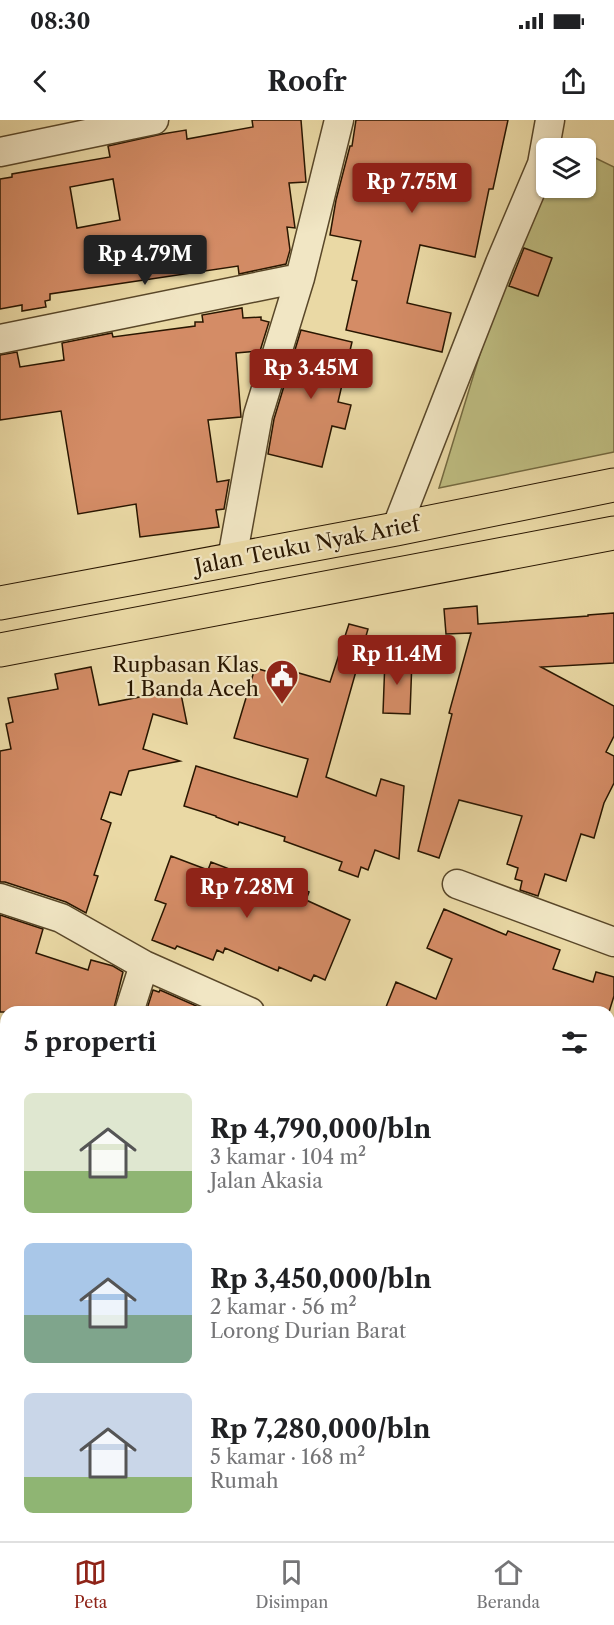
<!DOCTYPE html>
<html lang="id">
<meta charset="utf-8">
<style>
:root{--surface:#fff;--page:#f6f6f6;--text:#202124;--muted:#757577;--line:#e0e0e0;--accent:#8f2418}
body{margin:0;font-family:"Libre Caslon Text",serif;background:var(--page);color:var(--text);height:100vh;display:flex;flex-direction:column;font-size:22px;white-space:nowrap}
*{box-sizing:border-box;margin:0}
p{font-size:20px;color:var(--muted)}
.icon{flex:none;width:33px;height:33px;fill:none;stroke:currentColor;stroke-width:2;stroke-linecap:round;stroke-linejoin:round}
.map{position:relative;flex:1;overflow:hidden}
.drawer{position:absolute;left:0px;top:886px;width:615px;height:536px;display:flex;flex-direction:column;background:var(--surface);border-radius:18px 18px 0 0;box-shadow:0 2px 4px #0004}
.drawer>*{flex:none}
.fabs{position:absolute;left:536px;top:18px;display:grid;gap:12px}
.fabs a{display:grid;place-items:center;width:60px;height:60px;border-radius:9px;background:var(--surface);box-shadow:0 2px 4px #0004;font-size:30px}
.price{position:absolute;translate:-50% -51px;padding:0 14px;border-radius:6px;background:var(--accent);color:#fff;font-size:20px;line-height:39px;filter:drop-shadow(0 2px 3px #0008)}
.price::after{content:'';position:absolute;left:50%;top:36px;width:18px;height:14px;margin-left:-9px;background:inherit;clip-path:polygon(0 0,100% 0,50% 100%)}
.price.on{background:#222;color:#fff}
ul{padding:0;list-style:none}
li{display:flex;align-items:center;gap:18px;height:150px;padding:0 24px}
li span{display:grid;place-items:center;flex:none;width:168px;height:120px;border-radius:9px;color:#555}
li>.icon{margin-inline-start:auto}
span .icon{width:72px;height:72px;fill:#fffc;stroke-width:1}
li b{font-size:26px}
h2{display:flex;justify-content:space-between;align-items:center;height:72px;padding:0 24px;font-size:26px}
.status{display:flex;justify-content:space-between;align-items:center;height:42px;padding:0 30px;background:var(--surface);direction:ltr}
.status svg{height:16px;fill:currentColor}
header{display:flex;justify-content:space-between;align-items:center;height:78px;padding:0 24px;background:var(--surface);font-size:27px;font-weight:700}
.tab-bar{display:flex;justify-content:space-around;align-items:center;height:84px;border-top:2px solid var(--line);background:var(--surface);font-size:16px;color:var(--muted)}
.tab-bar a{display:grid;justify-items:center;gap:3px}
.tab-bar .on{color:var(--accent)}
.map>svg:first-child{display:block}
.green{fill:#bebd81;stroke:#746a40;stroke-width:1.5}
.building{fill:#d48c66;stroke:#291600;stroke-width:1.5;fill-rule:evenodd}
.lines{fill:none;stroke-linecap:round;stroke-linejoin:round}
.street-casing{stroke:#594729;stroke-width:31}
.highway-casing{stroke:#291600;stroke-width:35}
.street{stroke:#f1e6c4;stroke-width:28}
.highway{stroke:#ead9a5;stroke-width:33}
.labels{text-anchor:middle;dominant-baseline:central;stroke-width:4.5;stroke-linejoin:round;paint-order:stroke}
.street-label{font-size:21px;fill:#291600;stroke:#f1e6c4}
.poi-label{font-size:21px;fill:#291600;stroke:#f1e6c4;text-anchor:end}
</style>
<div class="status"><b>08:30</b><svg viewBox="0 0 49 12"><path d="M0 12V9h3v3zM5 12V6h3v6zM10 12V3h3v9zM15 12V0h3v12zM26 1h20v11H26zM47 4h2v5h-2z"/></svg></div>
<header><svg class="icon" aria-label="back" viewBox="0 0 24 24"><path d="M15 5l-7 7 7 7"/></svg>Roofr<svg class="icon" aria-label="share" viewBox="0 0 24 24"><path d="M12 15V3M7 8l5-5 5 5M5 13v7h14v-7"/></svg></header>
<div class="map">
<svg width="614" height="1421" viewBox="0 0 614 1421">
<rect width="100%" height="100%" fill="#ead9a5"/>
<filter id="stains"><feTurbulence type="fractalNoise" baseFrequency=".00333" numOctaves="4"/><feColorMatrix values="0 0 0 0 .2 0 0 0 0 .09 0 0 0 0 .02 0 0 0 .5 -.17"/></filter>
<radialGradient id="worn" r=".72"><stop offset=".6" stop-color="#630" stop-opacity="0"/><stop offset="1" stop-color="#630" stop-opacity=".3"/></radialGradient>
<path class="green" d="M 547,15 L 575,28 L 546,28 L 546,68 L 585,68 L 585,33 L 614,47 L 614,332 L 439,368 Z"/>
<path class="building" d="M 252,0 L 301,0 L 306,62 L 289,63 L 295,108 L 287,107 L 290,130 L 286,144 L 239,154 L 238,146 L 50,174 L 50,180 L 45,181 L 46,187 L 22,191 L 22,185 L 0,189 L 0,59 L 12,57 L 12,54 L 110,37 L 108,26 L 162,14 L 186,10 L 187,19 L 253,7 ZM 113,59 L 120,100 L 77,108 L 70,67 Z
M 356,0 L 508,0 L 493,69 L 489,69 L 475,137 L 420,125 L 407,183 L 451,193 L 442,232 L 346,210 L 357,161 L 352,160 L 361,121 L 330,115 L 336,80 L 350,26 L 352,26 Z
M 524,128 L 552,138 L 538,176 L 509,166 Z
M 242,188 L 243,198 L 261,197 L 261,200 L 269,202 L 260,231 L 236,233 L 241,297 L 208,300 L 217,362 L 229,360 L 224,389 L 216,390 L 219,407 L 140,417 L 136,384 L 78,394 L 61,291 L 0,300 L 0,235 L 17,232 L 20,247 L 64,240 L 62,223 L 112,213 L 113,217 L 195,206 L 195,202 L 203,202 L 202,195 Z
M 301,210 L 352,222 L 338,282 L 351,285 L 345,309 L 332,306 L 322,347 L 268,334 L 274,299 Z
M 477,486 L 478,504 L 588,496 L 588,495 L 614,493 L 614,543 L 541,547 L 614,586 L 614,616 L 606,632 L 614,636 L 614,663 L 604,683 L 594,718 L 581,714 L 566,761 L 545,754 L 538,776 L 520,770 L 522,761 L 515,759 L 518,748 L 507,744 L 522,696 L 459,680 L 439,738 L 418,731 L 452,594 L 449,593 L 471,513 L 446,514 L 444,489 Z
M 349,504 L 368,509 L 326,657 L 376,676 L 381,659 L 404,666 L 399,739 L 375,730 L 368,750 L 361,747 L 358,757 L 339,750 L 342,742 L 284,721 L 285,717 L 239,702 L 238,705 L 216,697 L 216,696 L 184,686 L 196,646 L 297,677 L 308,639 L 234,618 L 255,548 L 276,554 L 278,547 L 330,562 Z
M 385,539 L 412,540 L 410,594 L 383,593 Z
M 91,547 L 99,585 L 180,569 L 187,604 L 153,594 L 143,629 L 180,641 L 129,651 L 121,675 L 110,672 L 101,699 L 111,703 L 94,755 L 98,756 L 86,793 L 66,782 L 5,762 L 0,762 L 0,631 L 11,629 L 6,604 L 13,602 L 8,578 L 58,569 L 55,554 Z
M 171,736 L 208,750 L 211,742 L 266,763 L 270,756 L 309,772 L 306,780 L 350,800 L 325,860 L 314,855 L 311,861 L 279,847 L 278,851 L 225,828 L 223,833 L 217,830 L 213,840 L 177,826 L 175,829 L 152,820 L 166,784 L 155,780 Z
M 444,789 L 506,815 L 508,811 L 560,830 L 553,849 L 593,862 L 596,852 L 614,857 L 614,876 L 609,892 L 384,892 L 396,862 L 436,879 L 452,839 L 427,828 Z
M 0,795 L 43,809 L 36,833 L 88,850 L 91,840 L 113,846 L 123,852 L 113,892 L 0,892 Z
M 153,870 L 159,872 L 160,870 L 210,892 L 146,892 Z"/>
<g class="lines">
<g class="street-casing">
<path id="street" d="M 0,32 L 154,0
M 0,219 L 300,158
M 396,409 L 500,143 L 542,44 L 550,0
M 232,439 L 258,295 L 300,158 L 339,0
M 457,764 L 614,822
M 0,778 L 61,798 L 144,845 L 250,892
M 129,892 L 144,845
M 609,979 L 614,967
M 609,1029 L 614,1032
M 0,1272 L 6,1273
M 609,1307 L 614,1309
M 6,1366 L 6,1365
M 140,1421 L 142,1416
M 294,1421 L 295,1416
M 509,1421 L 510,1416"/>
</g>
<g class="highway-casing">
<path id="highway" d="M 0,483 L 396,409 L 614,365
M 0,530 L 614,413"/>
</g>
<use href="#street" class="street"/>
<use href="#highway" class="highway"/>
</g>
<defs>
<g id="civic-pin" transform="scale(1.725)"><path d="M0 17L-7.5 6A9.5 9.5 0 1 1 7.5 6Z" fill="#8f2418" stroke="#f1e6c4"/><path d="M-.6-6.5H3V-4.5H.6V-3L4-1V1h2V6H-6V1h2V-1L-.6-3ZM-1.2 2.5V6h2.4V2.5Z" fill="#fff"/></g>
</defs>
<g fill-rule="evenodd">
<use href="#civic-pin" x="282" y="556"/>
</g>
<g class="labels">
<g class="street-label">
<text transform="translate(307 425) rotate(-11)">Jalan Teuku Nyak Arief</text>
</g>
<g class="poi-label">
<text x="259" y="544">Rupbasan Klas<tspan x="259" dy="24">1 Banda Aceh</tspan></text>
</g>
</g>
<rect width="100%" height="100%" filter="url(#stains)"/>
<rect width="100%" height="100%" fill="url(#worn)"/>
</svg>
<div class="fabs">
<a><svg class="icon" aria-label="layers" viewBox="0 0 24 24"><path d="M12 4l9 5-9 5-9-5zM3 14l9 5 9-5"/></svg></a>
</div>
<b class="price" style="left:412px;top:94px">Rp 7.75M</b>
<b class="price on" style="left:145px;top:166px">Rp 4.79M</b>
<b class="price" style="left:311px;top:280px">Rp 3.45M</b>
<b class="price" style="left:397px;top:566px">Rp 11.4M</b>
<b class="price" style="left:247px;top:799px">Rp 7.28M</b>
<section class="drawer">
<h2>5 properti<svg class="icon" aria-label="filters" viewBox="0 0 24 24"><path d="M4 7h16M4 17h16"/><circle cx="9" cy="7" r="2"/><circle cx="15" cy="17" r="2"/></svg></h2>
<ul>
<li><span style="background:linear-gradient(#dfe7d0 65%,#8fb573 0)"><svg class="icon" aria-label="home" viewBox="0 0 24 24"><path d="M3 11l9-7 9 7M6 9v11h12V9"/></svg></span><div><b>Rp 4,790,000/bln</b><p>3 kamar · 104 m²</p><p>Jalan Akasia</p></div></li>
<li><span style="background:linear-gradient(#a9c7e8 60%,#7fa58c 0)"><svg class="icon" aria-label="home" viewBox="0 0 24 24"><path d="M3 11l9-7 9 7M6 9v11h12V9"/></svg></span><div><b>Rp 3,450,000/bln</b><p>2 kamar · 56 m²</p><p>Lorong Durian Barat</p></div></li>
<li><span style="background:linear-gradient(#c9d6e8 70%,#8fb573 0)"><svg class="icon" aria-label="home" viewBox="0 0 24 24"><path d="M3 11l9-7 9 7M6 9v11h12V9"/></svg></span><div><b>Rp 7,280,000/bln</b><p>5 kamar · 168 m²</p><p>Rumah</p></div></li>
</ul>
</section>
</div>
<nav class="tab-bar">
<a class="on"><svg class="icon" aria-label="map" viewBox="0 0 24 24"><path d="M3 6l6-2 6 2 6-2v14l-6 2-6-2-6 2zM9 4v14M15 6v14"/></svg>Peta</a>
<a><svg class="icon" aria-label="saved" viewBox="0 0 24 24"><path d="M7 4h10v16l-5-4-5 4z"/></svg>Disimpan</a>
<a><svg class="icon" aria-label="home" viewBox="0 0 24 24"><path d="M3 11l9-7 9 7M6 9v11h12V9"/></svg>Beranda</a>
</nav>
